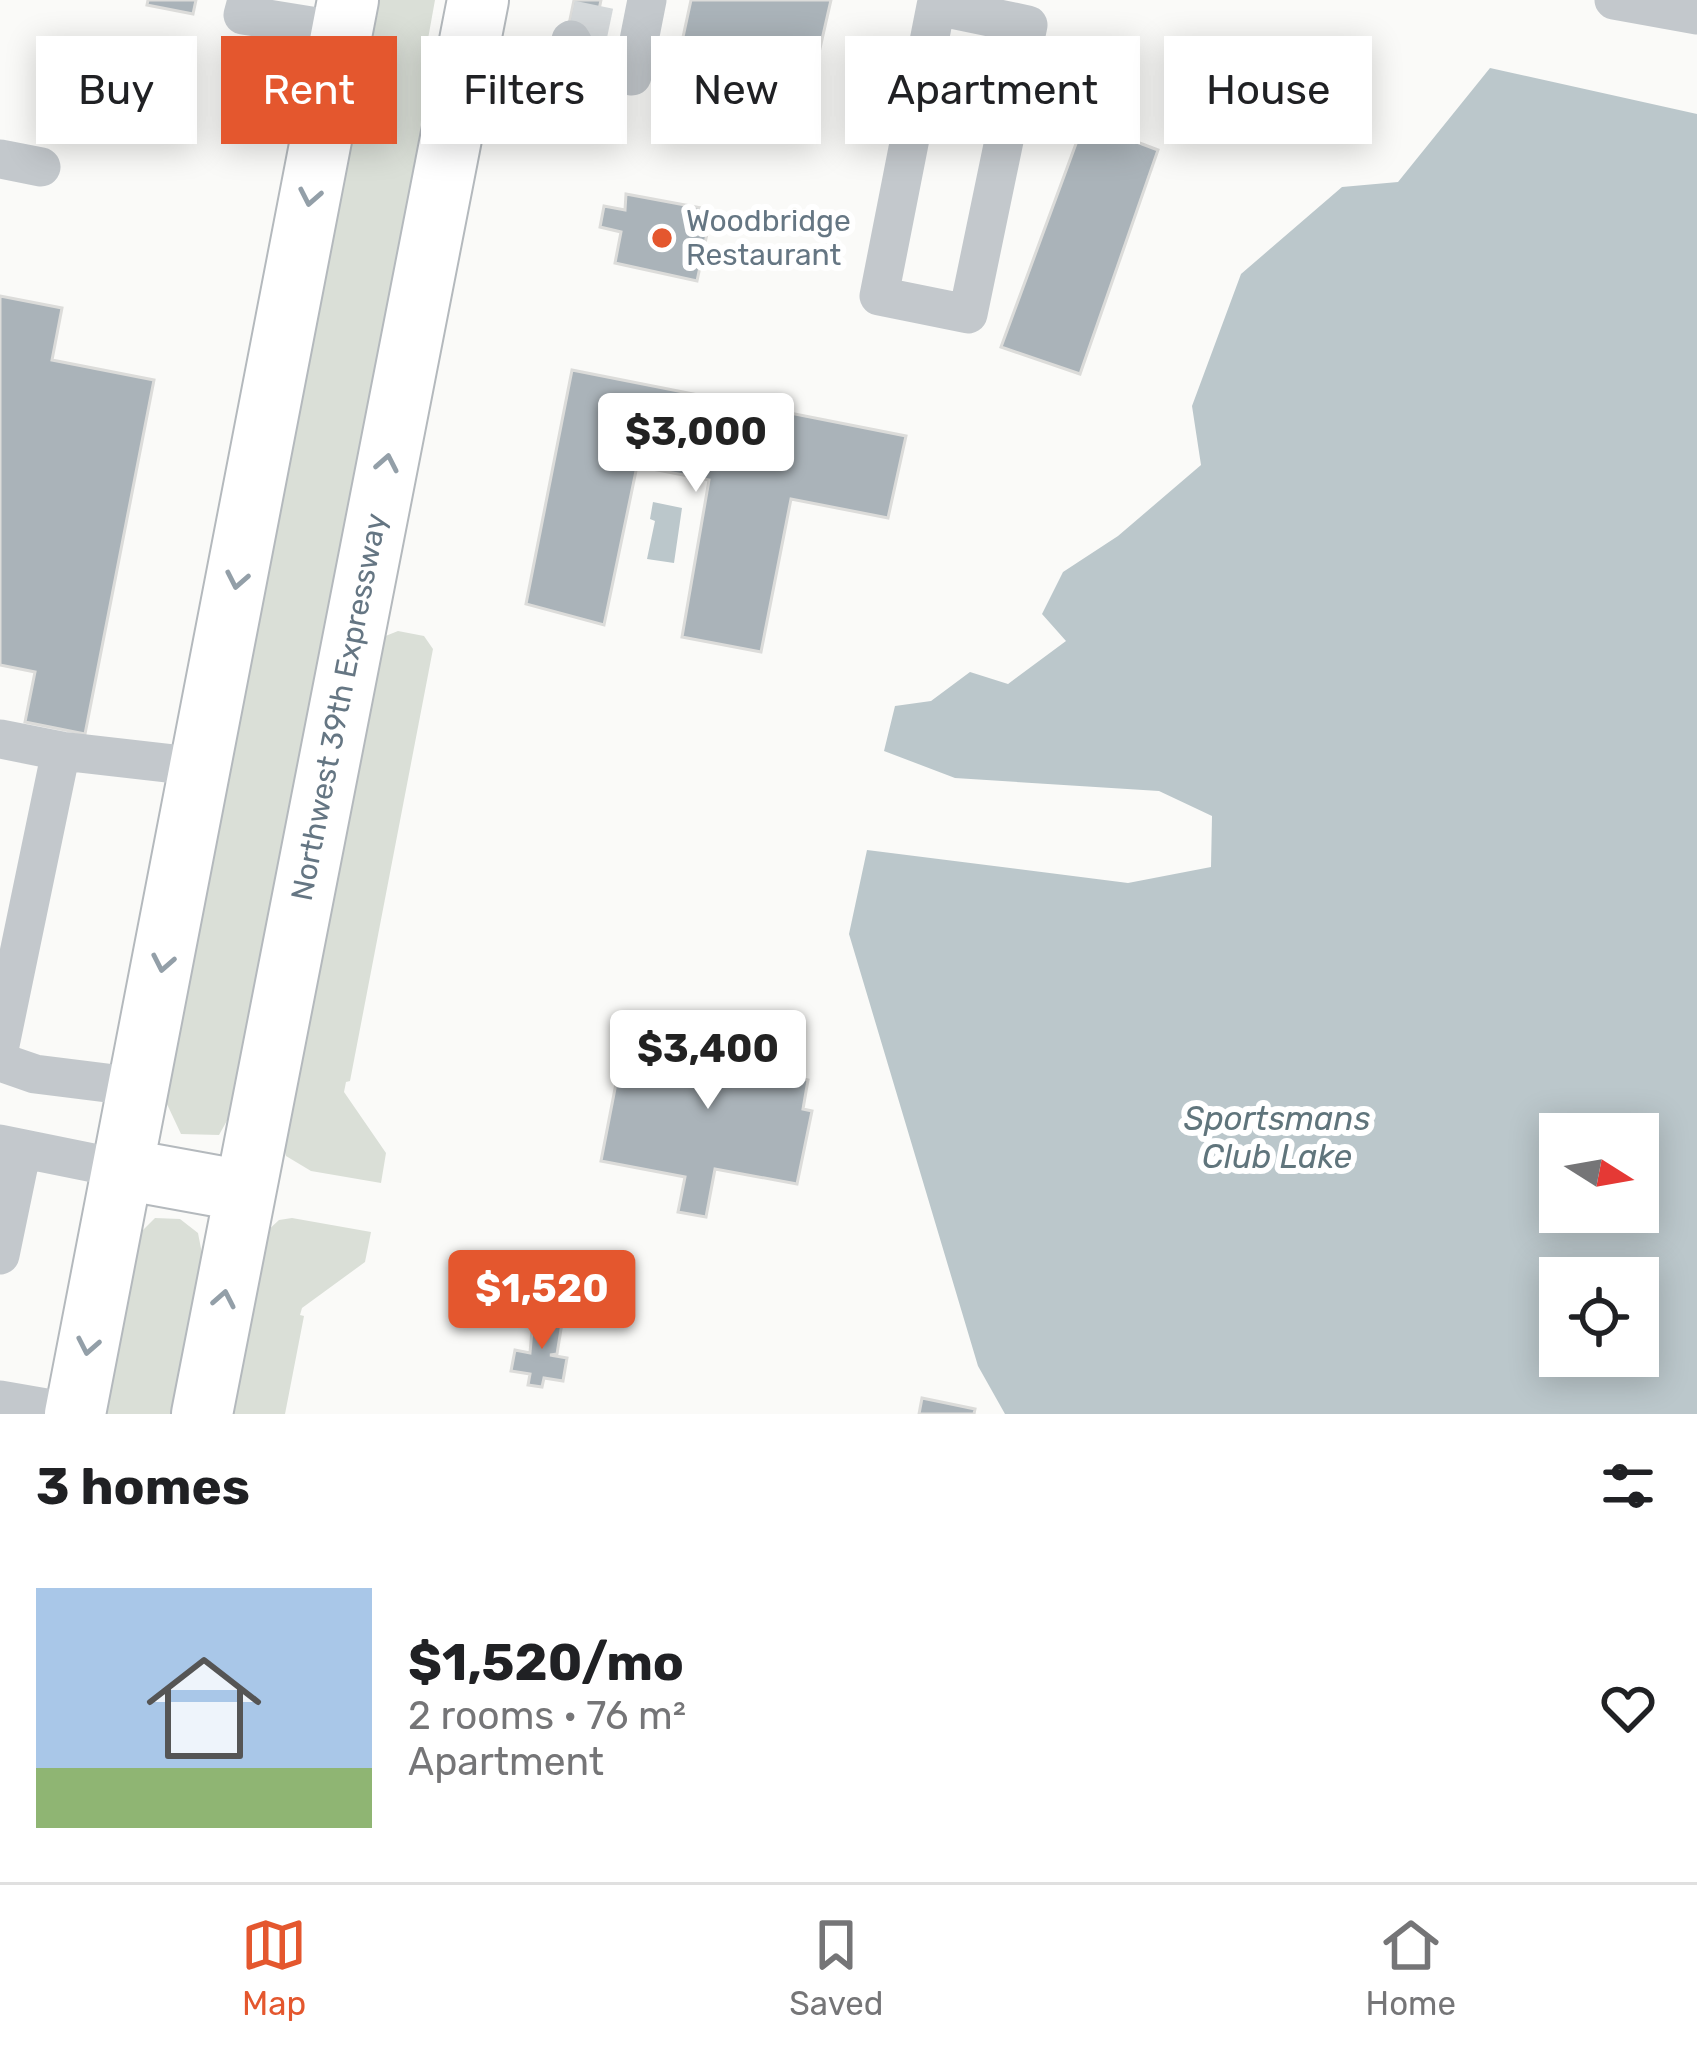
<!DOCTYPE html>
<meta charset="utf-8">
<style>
:root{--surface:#fff;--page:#f2f2f2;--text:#202124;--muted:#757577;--line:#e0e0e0;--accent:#e4572e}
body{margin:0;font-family:Rubik,sans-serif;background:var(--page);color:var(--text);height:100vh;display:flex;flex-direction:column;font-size:45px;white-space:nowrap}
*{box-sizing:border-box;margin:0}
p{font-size:39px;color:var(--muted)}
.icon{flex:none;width:66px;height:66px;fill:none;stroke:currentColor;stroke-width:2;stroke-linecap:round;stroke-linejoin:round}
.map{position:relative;height:1414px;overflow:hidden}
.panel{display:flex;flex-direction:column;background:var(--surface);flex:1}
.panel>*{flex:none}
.hud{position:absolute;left:36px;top:36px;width:1626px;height:108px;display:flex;gap:24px}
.needle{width:78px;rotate:101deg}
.buttons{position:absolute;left:1539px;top:1113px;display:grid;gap:24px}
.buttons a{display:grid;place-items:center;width:120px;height:120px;border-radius:0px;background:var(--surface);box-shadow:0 6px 30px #0003;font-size:60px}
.price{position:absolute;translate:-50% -102px;padding:0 27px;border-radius:12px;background:#fff;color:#222;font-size:39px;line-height:78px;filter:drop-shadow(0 3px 6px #0008)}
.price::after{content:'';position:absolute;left:50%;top:72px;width:36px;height:27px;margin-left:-18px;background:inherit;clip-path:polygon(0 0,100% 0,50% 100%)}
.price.active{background:var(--accent);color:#fff}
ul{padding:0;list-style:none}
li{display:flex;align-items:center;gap:36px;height:300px;padding:0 36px}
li+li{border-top:3px solid var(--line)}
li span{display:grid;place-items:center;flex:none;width:336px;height:240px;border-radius:0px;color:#555}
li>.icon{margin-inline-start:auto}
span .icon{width:144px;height:144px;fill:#fffc;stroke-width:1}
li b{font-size:51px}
h2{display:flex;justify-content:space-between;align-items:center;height:144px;padding:0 36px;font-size:51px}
.chip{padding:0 42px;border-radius:0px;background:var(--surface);box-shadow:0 6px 30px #0003;font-size:42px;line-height:108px}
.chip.active{background:var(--accent);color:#fff}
.dock{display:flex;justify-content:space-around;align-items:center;height:168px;border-top:3px solid var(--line);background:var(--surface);font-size:33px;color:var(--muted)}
.dock a{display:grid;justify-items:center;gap:6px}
.dock .active{color:var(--accent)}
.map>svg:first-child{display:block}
.green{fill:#dadfd7}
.water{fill:#bbc7cb;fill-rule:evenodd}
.building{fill:#aab3b9;stroke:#dcdcda;stroke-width:3}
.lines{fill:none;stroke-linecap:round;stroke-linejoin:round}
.minor-tunnel{stroke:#d5d9db;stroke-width:39;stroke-dasharray:39 20;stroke-linecap:butt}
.highway-casing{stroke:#b4b9bd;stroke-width:64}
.minor{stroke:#c3c8cc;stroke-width:39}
.highway{stroke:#fff;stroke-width:60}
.oneway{stroke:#939fa8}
.poi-dot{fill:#e4572e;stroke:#fff;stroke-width:4.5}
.labels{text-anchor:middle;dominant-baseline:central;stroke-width:12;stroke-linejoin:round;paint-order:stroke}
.poi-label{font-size:30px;fill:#657683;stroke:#fff;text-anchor:start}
.street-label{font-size:30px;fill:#657683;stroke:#fff}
.water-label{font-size:33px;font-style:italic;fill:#60757c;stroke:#fff}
</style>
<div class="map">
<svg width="1697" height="1414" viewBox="0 0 1697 1414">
<rect width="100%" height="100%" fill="#fafaf8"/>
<path class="green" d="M 377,0 L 435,0 L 426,50 L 418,162 L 239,1099 L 219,1135 L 181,1134 L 166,1102 Z
M 398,631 L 424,636 L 433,649 L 350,1081 L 346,1082 L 344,1092 L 386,1153 L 381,1183 L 311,1171 L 286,1156 L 283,1143 L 383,637 Z
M 155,1218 L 180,1219 L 198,1233 L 203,1259 L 173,1414 L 103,1414 L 139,1234 Z
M 292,1218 L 371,1232 L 365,1262 L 302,1308 L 300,1315 L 304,1316 L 285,1414 L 228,1414 L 264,1234 L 279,1220 Z"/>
<path class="water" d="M 1490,68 L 1697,114 L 1697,1414 L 1005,1414 L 978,1366 L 849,934 L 867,850 L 1128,883 L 1211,867 L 1212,816 L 1159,791 L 955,778 L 884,751 L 895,706 L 931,701 L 970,672 L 1008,684 L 1066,641 L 1042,614 L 1063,572 L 1118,536 L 1201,465 L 1192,406 L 1241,274 L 1342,187 L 1398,182 ZM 1560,1134 L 1638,1134 L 1638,1212 L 1560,1212 ZM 1560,1278 L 1638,1278 L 1638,1356 L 1560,1356 Z
M 653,502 L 682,508 L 674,563 L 647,559 L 655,521 L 650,519 Z"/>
<path class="building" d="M 148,0 L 196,0 L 193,14 L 147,5 Z
M 574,0 L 601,0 L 592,44 L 566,39 Z
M 691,0 L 831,0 L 813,79 L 731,63 L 725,104 L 671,93 Z
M 1084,122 L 1158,150 L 1080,374 L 1001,347 Z
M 626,194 L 712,210 L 697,281 L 615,263 L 621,232 L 600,227 L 604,206 L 625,210 Z
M 0,296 L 62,308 L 52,360 L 154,380 L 85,734 L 25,722 L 35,672 L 0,665 Z
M 572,370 L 906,436 L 888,518 L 791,499 L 761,652 L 682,637 L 709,480 L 637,466 L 604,625 L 526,604 Z
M 642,1022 L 794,1051 L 789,1076 L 808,1080 L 803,1109 L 812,1111 L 797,1184 L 715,1169 L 706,1217 L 678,1212 L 685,1177 L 601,1161 L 618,1073 L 632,1075 Z
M 540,1311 L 558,1315 L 556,1322 L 562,1323 L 557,1354 L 550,1355 L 567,1358 L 563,1381 L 544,1378 L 542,1387 L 528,1385 L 530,1374 L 511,1371 L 515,1350 L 530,1353 L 533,1319 L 538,1320 Z
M 922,1398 L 975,1409 L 974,1414 L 919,1414 Z"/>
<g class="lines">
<path class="minor-tunnel" d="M 586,43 L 595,0"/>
<g class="highway-casing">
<path id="highway" d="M 123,1169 L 244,1191
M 75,1414 L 348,0
M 202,1414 L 478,0"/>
</g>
<path class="minor" d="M 247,0 L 243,15 L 342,31
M 1614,0 L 1697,15
M 936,6 L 1028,25 L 968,314 L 879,296 Z
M 571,40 L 577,51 L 575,65 L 632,76 L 647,0
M 0,159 L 41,167
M 0,739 L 61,751
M 0,1045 L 61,751 L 201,767
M 0,1062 L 35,1074 L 139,1087
M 0,1144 L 123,1169
M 0,1255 L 22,1149
M 0,1400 L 75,1413"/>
<use href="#highway" class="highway"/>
</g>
<defs><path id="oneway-chevron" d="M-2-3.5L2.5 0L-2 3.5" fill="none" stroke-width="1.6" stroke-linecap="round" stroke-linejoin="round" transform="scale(3)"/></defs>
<g class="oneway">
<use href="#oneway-chevron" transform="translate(310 197) rotate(101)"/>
<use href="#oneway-chevron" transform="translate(387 463) rotate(-79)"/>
<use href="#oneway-chevron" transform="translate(237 580) rotate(101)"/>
<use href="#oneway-chevron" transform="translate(163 963) rotate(101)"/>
<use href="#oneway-chevron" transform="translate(224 1299) rotate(-79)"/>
<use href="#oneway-chevron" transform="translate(88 1346) rotate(101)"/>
</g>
<circle class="poi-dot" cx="662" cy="238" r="12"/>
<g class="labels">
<g class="poi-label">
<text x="686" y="221">Woodbridge<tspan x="686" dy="34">Restaurant</tspan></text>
</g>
<g class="street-label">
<text transform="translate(339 707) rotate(-79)">Northwest 39th Expressway</text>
</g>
<g class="water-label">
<text x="1277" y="1118">Sportsmans<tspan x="1277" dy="38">Club Lake</tspan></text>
</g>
</g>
</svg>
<div class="buttons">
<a><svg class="needle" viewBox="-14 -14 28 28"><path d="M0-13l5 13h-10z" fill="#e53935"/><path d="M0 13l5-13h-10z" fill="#757577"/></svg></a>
<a><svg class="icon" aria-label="locate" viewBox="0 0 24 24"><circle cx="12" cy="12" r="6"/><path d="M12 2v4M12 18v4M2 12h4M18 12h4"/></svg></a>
</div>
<b class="price" style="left:696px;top:495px">$3,000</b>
<b class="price" style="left:708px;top:1112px">$3,400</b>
<b class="price active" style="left:542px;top:1352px">$1,520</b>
<div class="hud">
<a class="chip">Buy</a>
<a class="chip active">Rent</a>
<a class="chip">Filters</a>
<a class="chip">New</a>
<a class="chip">Apartment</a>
<a class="chip">House</a>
</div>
</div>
<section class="panel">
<h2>3 homes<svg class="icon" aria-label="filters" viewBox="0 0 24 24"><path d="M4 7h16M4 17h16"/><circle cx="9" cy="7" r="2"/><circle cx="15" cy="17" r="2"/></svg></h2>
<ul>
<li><span style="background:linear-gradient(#a9c7e8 75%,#8fb573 0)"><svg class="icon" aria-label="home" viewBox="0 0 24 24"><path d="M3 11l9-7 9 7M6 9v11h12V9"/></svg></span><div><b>$1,520/mo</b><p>2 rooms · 76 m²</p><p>Apartment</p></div><svg class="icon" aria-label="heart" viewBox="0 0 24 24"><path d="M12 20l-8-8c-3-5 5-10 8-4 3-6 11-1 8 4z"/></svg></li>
</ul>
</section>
<nav class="dock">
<a class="active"><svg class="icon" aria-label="map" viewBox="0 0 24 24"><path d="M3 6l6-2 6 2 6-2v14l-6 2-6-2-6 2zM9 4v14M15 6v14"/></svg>Map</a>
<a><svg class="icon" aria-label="saved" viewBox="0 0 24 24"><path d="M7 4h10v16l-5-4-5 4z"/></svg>Saved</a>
<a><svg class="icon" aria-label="home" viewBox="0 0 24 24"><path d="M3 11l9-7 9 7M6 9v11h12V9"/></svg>Home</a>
</nav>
